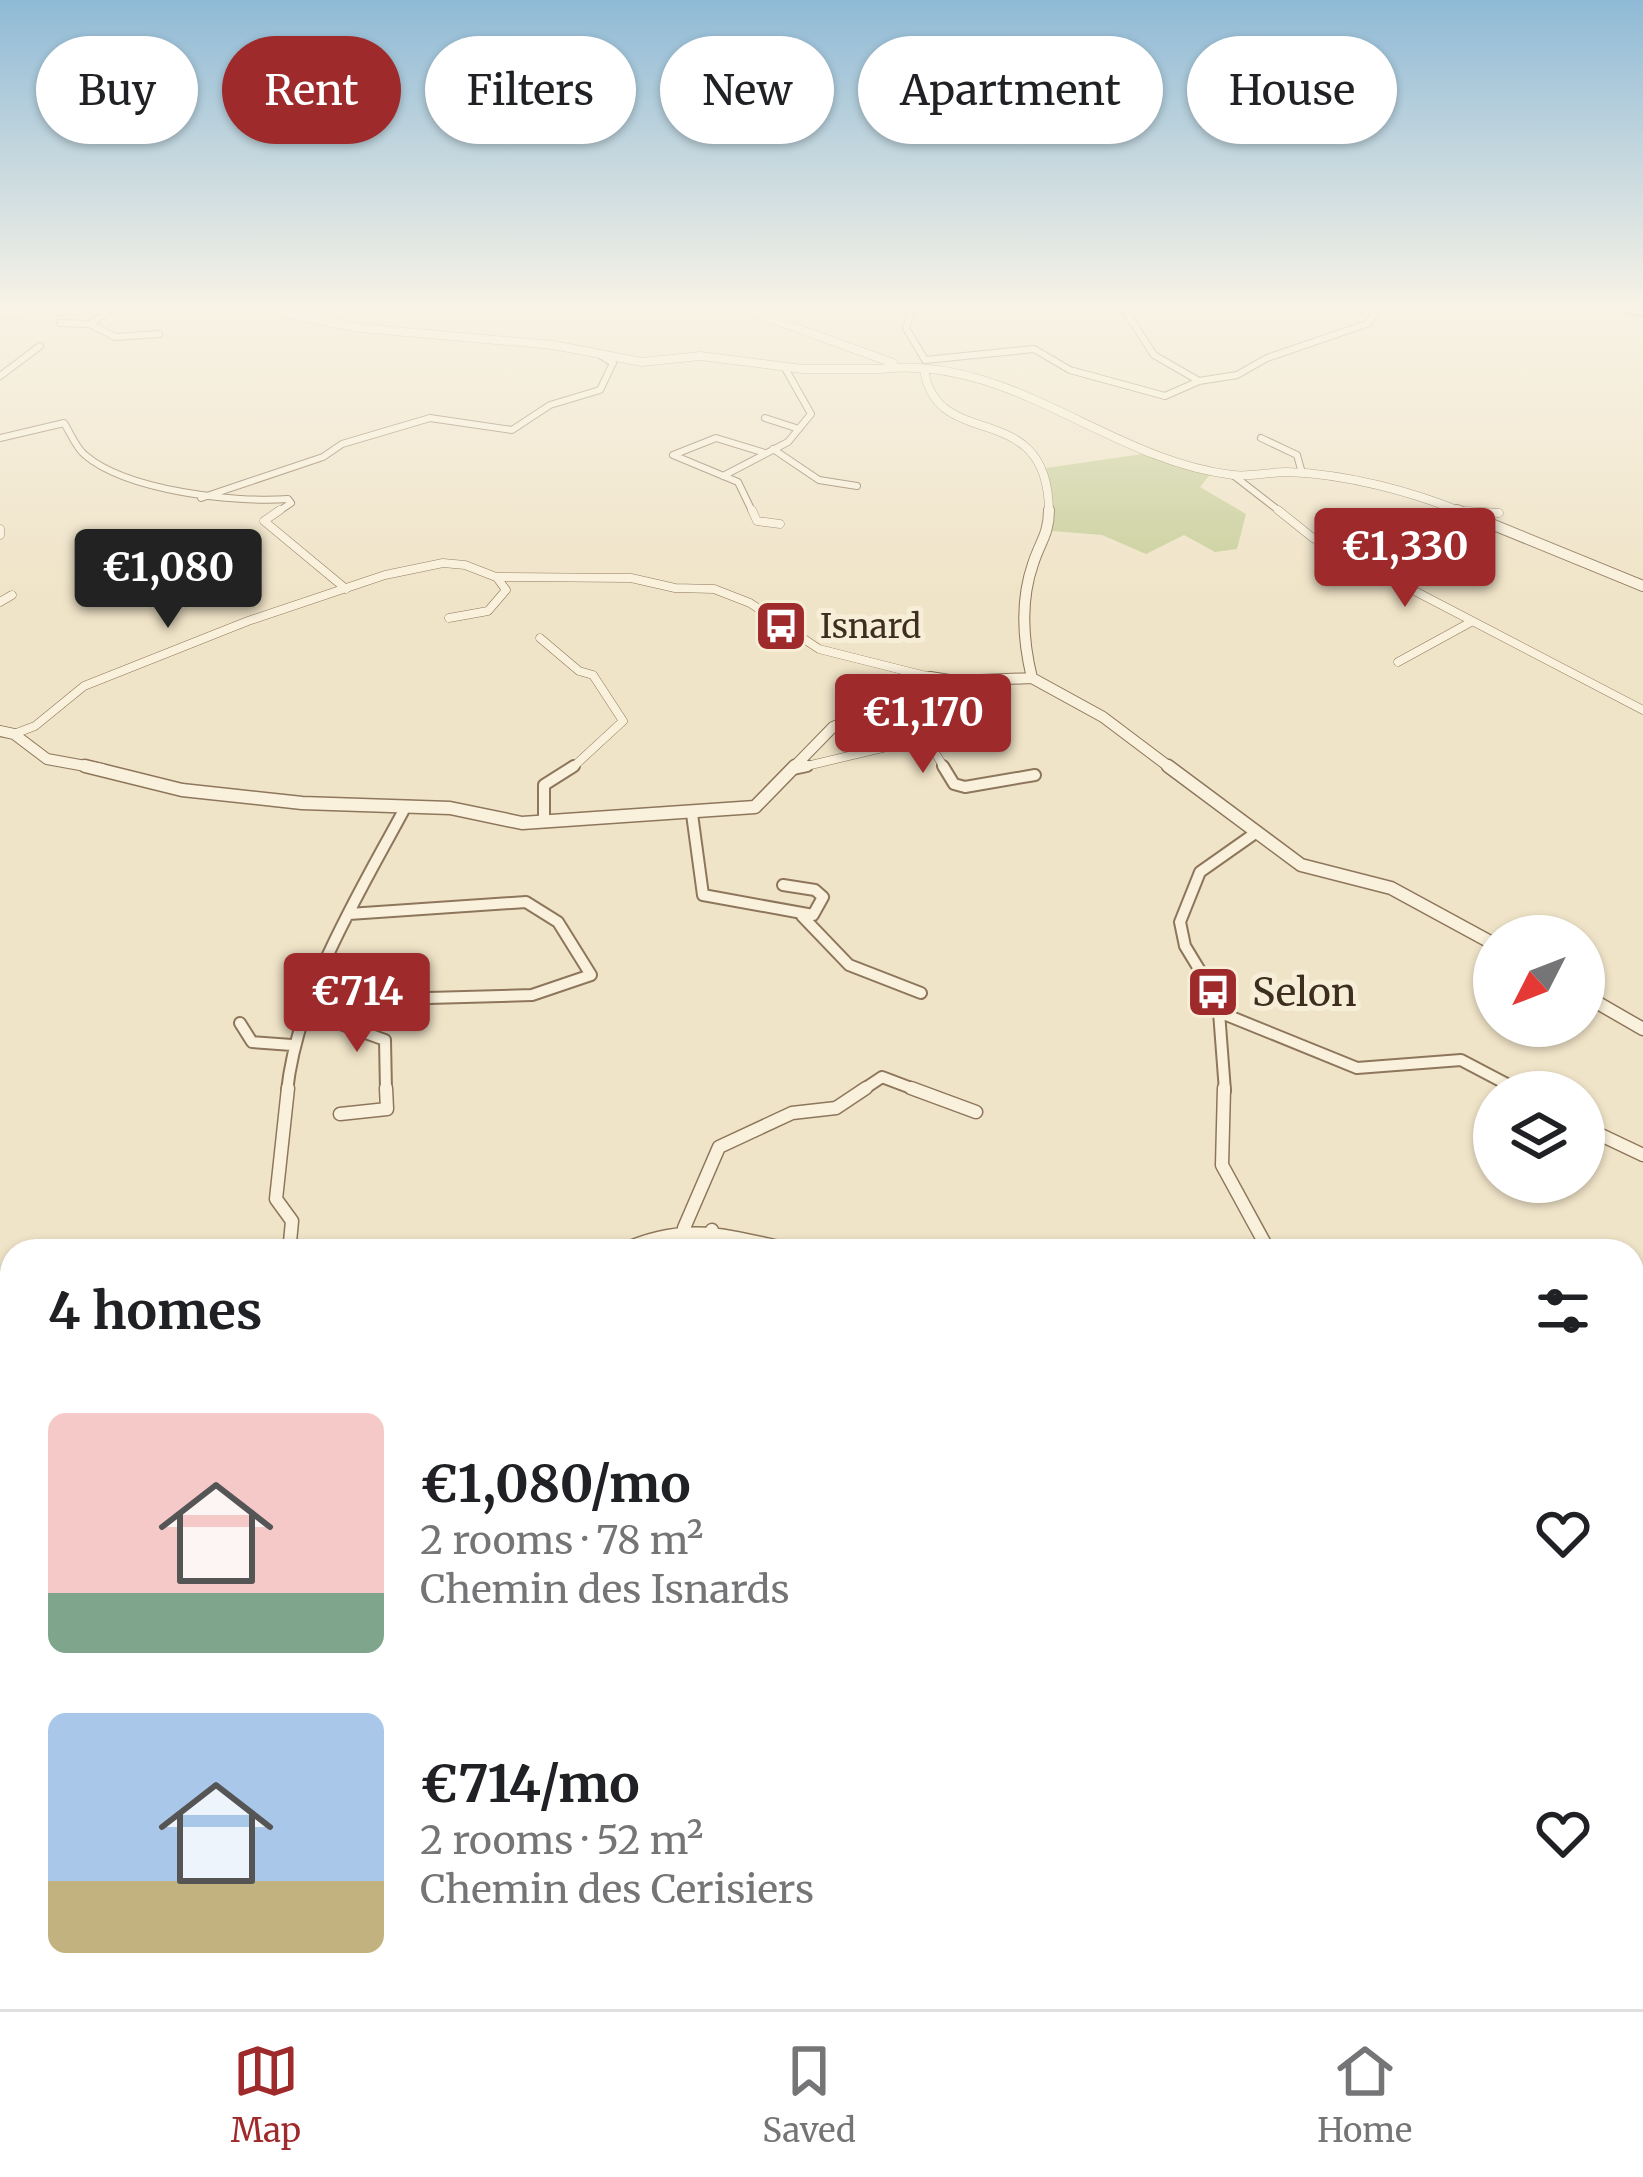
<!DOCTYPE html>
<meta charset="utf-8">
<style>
:root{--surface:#fff;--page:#f2f2f2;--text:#202124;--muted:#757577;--line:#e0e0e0;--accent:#9e2a2b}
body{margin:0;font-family:Merriweather,serif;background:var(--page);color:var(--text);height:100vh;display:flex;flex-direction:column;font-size:45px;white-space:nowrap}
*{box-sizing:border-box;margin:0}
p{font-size:39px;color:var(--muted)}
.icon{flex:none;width:66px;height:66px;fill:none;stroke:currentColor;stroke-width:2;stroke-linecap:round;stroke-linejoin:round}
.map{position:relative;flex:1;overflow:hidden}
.drawer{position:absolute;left:0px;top:1239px;width:1644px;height:771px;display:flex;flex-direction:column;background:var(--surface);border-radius:36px 36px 0 0;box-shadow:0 3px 9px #0004}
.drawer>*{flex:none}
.top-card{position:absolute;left:36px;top:36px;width:1572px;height:108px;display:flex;gap:24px}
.needle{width:78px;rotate:228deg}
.fabs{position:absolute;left:1473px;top:915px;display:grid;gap:24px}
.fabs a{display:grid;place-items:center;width:132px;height:132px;border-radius:50%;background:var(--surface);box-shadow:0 3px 9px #0004;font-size:60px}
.price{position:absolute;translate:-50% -102px;padding:0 27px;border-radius:12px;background:var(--accent);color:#fff;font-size:39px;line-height:78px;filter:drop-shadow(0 3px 6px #0008)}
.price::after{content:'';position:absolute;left:50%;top:72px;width:36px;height:27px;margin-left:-18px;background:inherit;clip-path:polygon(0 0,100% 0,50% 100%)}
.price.current{background:#222;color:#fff}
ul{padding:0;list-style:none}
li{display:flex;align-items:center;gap:36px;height:300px;padding:0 48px}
li span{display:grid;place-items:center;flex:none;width:336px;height:240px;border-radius:18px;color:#555}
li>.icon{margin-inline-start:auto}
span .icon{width:144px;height:144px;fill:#fffc;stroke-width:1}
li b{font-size:51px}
h2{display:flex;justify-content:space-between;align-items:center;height:144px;padding:0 48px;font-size:51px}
.tag{padding:0 42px;border-radius:54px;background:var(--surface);box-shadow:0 3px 9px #0004;font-size:42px;line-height:108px}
.tag.current{background:var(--accent);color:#fff}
.dock{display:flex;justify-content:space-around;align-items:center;height:168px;border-top:3px solid var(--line);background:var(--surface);font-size:33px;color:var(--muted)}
.dock a{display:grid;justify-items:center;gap:6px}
.dock .current{color:var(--accent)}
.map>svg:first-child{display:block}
.green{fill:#c9cf9b}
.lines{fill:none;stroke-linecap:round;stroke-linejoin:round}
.stream{stroke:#6f938a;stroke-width:6}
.minor-far4-casing{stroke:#8d765c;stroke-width:8}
.minor-far3-casing{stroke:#8d765c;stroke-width:9}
.minor-far2-casing{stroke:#8d765c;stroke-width:14}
.minor-far1-casing{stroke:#8d765c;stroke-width:15}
.minor-casing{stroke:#8d765c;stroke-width:18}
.tertiary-far2-casing{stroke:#8d765c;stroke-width:9}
.tertiary-far1-casing{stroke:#8d765c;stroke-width:12}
.tertiary-casing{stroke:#8d765c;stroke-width:15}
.secondary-casing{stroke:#6f573f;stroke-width:3}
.minor-far4{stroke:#faf1dc;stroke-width:6}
.minor-far3{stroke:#faf1dc;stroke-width:8}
.minor-far2{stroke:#faf1dc;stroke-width:10}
.minor-far1{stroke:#faf1dc;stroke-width:12}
.minor{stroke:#faf1dc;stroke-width:15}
.tertiary-far2{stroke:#faf1dc;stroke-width:8}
.tertiary-far1{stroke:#faf1dc;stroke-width:10}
.tertiary{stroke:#faf1dc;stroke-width:12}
.secondary{fill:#faf1dc;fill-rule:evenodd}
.labels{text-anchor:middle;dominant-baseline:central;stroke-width:10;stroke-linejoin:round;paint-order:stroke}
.far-poi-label{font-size:33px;fill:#3d2e20;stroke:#f7eed8;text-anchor:start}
.poi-label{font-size:39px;fill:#3d2e20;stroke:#f7eed8;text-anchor:start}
</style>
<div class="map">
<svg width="1643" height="2009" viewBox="0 0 1643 2009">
<rect width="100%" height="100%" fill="#f0e4c8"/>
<path class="green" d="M 1143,454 L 1212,472 L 1200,487 L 1246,514 L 1237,549 L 1215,552 L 1184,535 L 1146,554 L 1102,535 L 1052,531 C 1048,509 1052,490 1046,468 Z"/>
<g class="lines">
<path class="stream" d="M 1397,2009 L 1408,1998"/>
<g class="minor-far4-casing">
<path id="minor-far4" d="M 912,309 L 906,328 L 925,360
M 1124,309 L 1154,355 L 1199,381
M 60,323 L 90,324 L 105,314 L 101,311
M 90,324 L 115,337 L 159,334
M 925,360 L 1034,349 L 1070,370 L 1165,396 L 1199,381 L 1237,375 L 1267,358 L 1369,323 L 1377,309
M 0,376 L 40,346
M 765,418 L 799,429
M 0,438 L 64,423 C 70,432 76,448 85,455 C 127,491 235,503 288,499 L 291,503 L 276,513
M 1261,438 L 1297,455 L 1302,473
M 773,449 L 819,480 L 857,486
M 1233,475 L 1282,513
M 723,476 L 788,442 L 811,414 L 785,368
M 201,498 L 323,457 L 342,444 L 430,418 L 512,430 L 550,405 L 600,390 L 613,363 L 597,353
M 1466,511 L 1499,513
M 753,513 L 738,482 L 673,455 L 716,438 L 765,453"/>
</g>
<g class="minor-far3-casing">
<path id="minor-far3" d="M 280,510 L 264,521 L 346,589
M 752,510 L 757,521 L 780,524
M 1278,510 L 1313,538 L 1643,710
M 1466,511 L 1499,513
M 0,529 L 0,535
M 0,602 L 12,595
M 449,618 L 488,611 L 506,590 L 498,579
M 540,638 L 579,671 L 593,675 L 623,721 L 571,769
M 1398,662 L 1471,622
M 14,734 L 35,726 L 84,686 L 248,621 L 385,575 L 443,563 L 465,565 L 496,577 L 631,578 L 675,588 L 714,589 L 750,603 L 819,649 L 930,677
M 794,769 L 895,745 L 934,751 L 945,769"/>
</g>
<g class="minor-far2-casing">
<path id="minor-far2" d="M 943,766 L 954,784 L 965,787 L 1035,775
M 793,769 L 807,766
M 692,814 L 703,895 L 813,915 L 823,897 L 815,890 L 783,885
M 544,822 L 544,785 L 574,766
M 349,914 L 526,902 L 558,922 L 591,975 L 532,995 L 428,998
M 802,916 L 849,965 L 921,993
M 307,1012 L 385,1040 L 386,1091
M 1219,1012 L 1357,1068 L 1461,1060 L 1520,1091
M 240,1023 L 252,1042 L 292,1045
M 287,1091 C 298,991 359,894 406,806
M 861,1091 L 882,1077 L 919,1091
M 1225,1091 L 1219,1012 L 1213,992 L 1185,946 L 1180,922 L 1200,872 L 1254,834"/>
</g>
<g class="minor-far1-casing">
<path id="minor-far1" d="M 288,1088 L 276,1199 L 292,1221 L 290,1242
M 911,1088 L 976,1112
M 1224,1088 L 1222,1165 L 1269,1251
M 1514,1088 L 1522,1092
M 340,1114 L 387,1109 L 386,1088
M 1584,1127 L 1643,1155
M 684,1228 L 719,1147 L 792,1113 L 836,1108 L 866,1088
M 621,1251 C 689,1220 729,1237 798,1251
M 710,1251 L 712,1230"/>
</g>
<g class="minor-casing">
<path id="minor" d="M 1632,1501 L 1643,1503
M 0,1552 L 12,1546
M 1632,1569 L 1643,1582
M 736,1998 L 737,2009
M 0,2006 L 18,1998"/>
</g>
<g class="tertiary-far2-casing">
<path id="tertiary-far2" d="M 261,309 L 360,328 L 553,345 L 642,362 L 700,356 L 803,369 L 883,369
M 744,309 L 893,363
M 0,313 L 107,309
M 878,369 C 1010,353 1107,460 1233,475 C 1250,477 1269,472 1287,472 C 1346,474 1411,491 1464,513
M 924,369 C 936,455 1049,394 1049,513"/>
</g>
<g class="tertiary-far1-casing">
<path id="tertiary-far1" d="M 1049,510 C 1049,534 1040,542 1033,564 C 1020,601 1023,641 1032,678 L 1103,717 L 1172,769
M 1457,510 L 1643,586
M 0,731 L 14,734 L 47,759 L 102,769
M 792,769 L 833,727 L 875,710 L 930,677 L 956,681 L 1032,678"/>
</g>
<g class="tertiary-casing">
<path id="tertiary" d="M 85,766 L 182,790 L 302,803 L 450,808 L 522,823 L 755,807 L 795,766
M 1168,766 L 1301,865 L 1391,888 L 1494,944
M 1584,995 L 1643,1029"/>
</g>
<g class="secondary-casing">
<path id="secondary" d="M 1621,309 L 1643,312 L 1643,316 L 1622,311 Z"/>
</g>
<use href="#minor-far4" class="minor-far4"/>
<use href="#minor-far3" class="minor-far3"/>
<use href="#minor-far2" class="minor-far2"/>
<use href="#minor-far1" class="minor-far1"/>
<use href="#minor" class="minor"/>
<use href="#tertiary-far2" class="tertiary-far2"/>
<use href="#tertiary-far1" class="tertiary-far1"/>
<use href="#tertiary" class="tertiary"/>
<use href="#secondary" class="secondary"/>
</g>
<linearGradient id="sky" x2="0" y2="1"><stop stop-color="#8fbad6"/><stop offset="0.52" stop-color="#f8f3e6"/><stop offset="1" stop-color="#f8f3e6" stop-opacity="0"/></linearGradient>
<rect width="1643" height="591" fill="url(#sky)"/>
<defs>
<g id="bus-square" transform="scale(2.7)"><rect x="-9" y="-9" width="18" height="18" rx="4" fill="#9e2a2b" stroke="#f7eed8"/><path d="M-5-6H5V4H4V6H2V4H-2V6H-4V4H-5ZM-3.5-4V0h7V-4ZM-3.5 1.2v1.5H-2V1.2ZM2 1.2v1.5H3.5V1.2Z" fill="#fff"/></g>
</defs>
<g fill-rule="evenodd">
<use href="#bus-square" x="781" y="626"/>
<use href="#bus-square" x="1213" y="992"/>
</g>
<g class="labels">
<g class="far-poi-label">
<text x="820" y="626">Isnard</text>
</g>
<g class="poi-label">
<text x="1252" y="992">Selon</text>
</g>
</g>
</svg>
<div class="fabs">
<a><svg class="needle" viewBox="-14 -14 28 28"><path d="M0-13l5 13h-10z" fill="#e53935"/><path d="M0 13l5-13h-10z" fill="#757577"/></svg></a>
<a><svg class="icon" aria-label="layers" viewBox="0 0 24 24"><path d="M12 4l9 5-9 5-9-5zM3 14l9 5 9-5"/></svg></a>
</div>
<b class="price" style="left:1405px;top:610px">€1,330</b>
<b class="price current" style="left:168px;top:631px">€1,080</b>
<b class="price" style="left:923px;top:776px">€1,170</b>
<b class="price" style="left:357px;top:1055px">€714</b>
<div class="top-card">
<a class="tag">Buy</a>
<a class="tag current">Rent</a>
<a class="tag">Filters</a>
<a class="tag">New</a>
<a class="tag">Apartment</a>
<a class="tag">House</a>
</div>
<section class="drawer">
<h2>4 homes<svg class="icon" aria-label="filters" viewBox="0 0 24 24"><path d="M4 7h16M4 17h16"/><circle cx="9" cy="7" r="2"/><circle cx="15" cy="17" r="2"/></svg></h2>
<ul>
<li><span style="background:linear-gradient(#f6c9c9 75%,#7fa58c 0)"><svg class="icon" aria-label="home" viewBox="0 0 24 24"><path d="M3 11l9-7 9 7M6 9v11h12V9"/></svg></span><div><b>€1,080/mo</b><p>2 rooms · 78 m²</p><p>Chemin des Isnards</p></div><svg class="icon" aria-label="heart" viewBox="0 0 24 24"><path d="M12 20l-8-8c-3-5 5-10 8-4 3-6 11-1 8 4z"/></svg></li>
<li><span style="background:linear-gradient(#a9c7e8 70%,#c2b280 0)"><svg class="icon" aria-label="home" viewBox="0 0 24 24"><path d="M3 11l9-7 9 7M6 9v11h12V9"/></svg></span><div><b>€714/mo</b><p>2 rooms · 52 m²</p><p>Chemin des Cerisiers</p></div><svg class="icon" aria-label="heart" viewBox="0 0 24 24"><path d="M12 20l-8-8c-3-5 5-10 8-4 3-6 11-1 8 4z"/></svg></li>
</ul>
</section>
</div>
<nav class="dock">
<a class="current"><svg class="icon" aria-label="map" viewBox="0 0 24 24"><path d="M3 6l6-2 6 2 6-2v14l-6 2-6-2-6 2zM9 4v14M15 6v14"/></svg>Map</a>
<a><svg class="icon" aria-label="saved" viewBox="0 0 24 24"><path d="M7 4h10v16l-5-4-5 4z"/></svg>Saved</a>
<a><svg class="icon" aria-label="home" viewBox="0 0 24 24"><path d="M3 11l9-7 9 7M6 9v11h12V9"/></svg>Home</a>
</nav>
